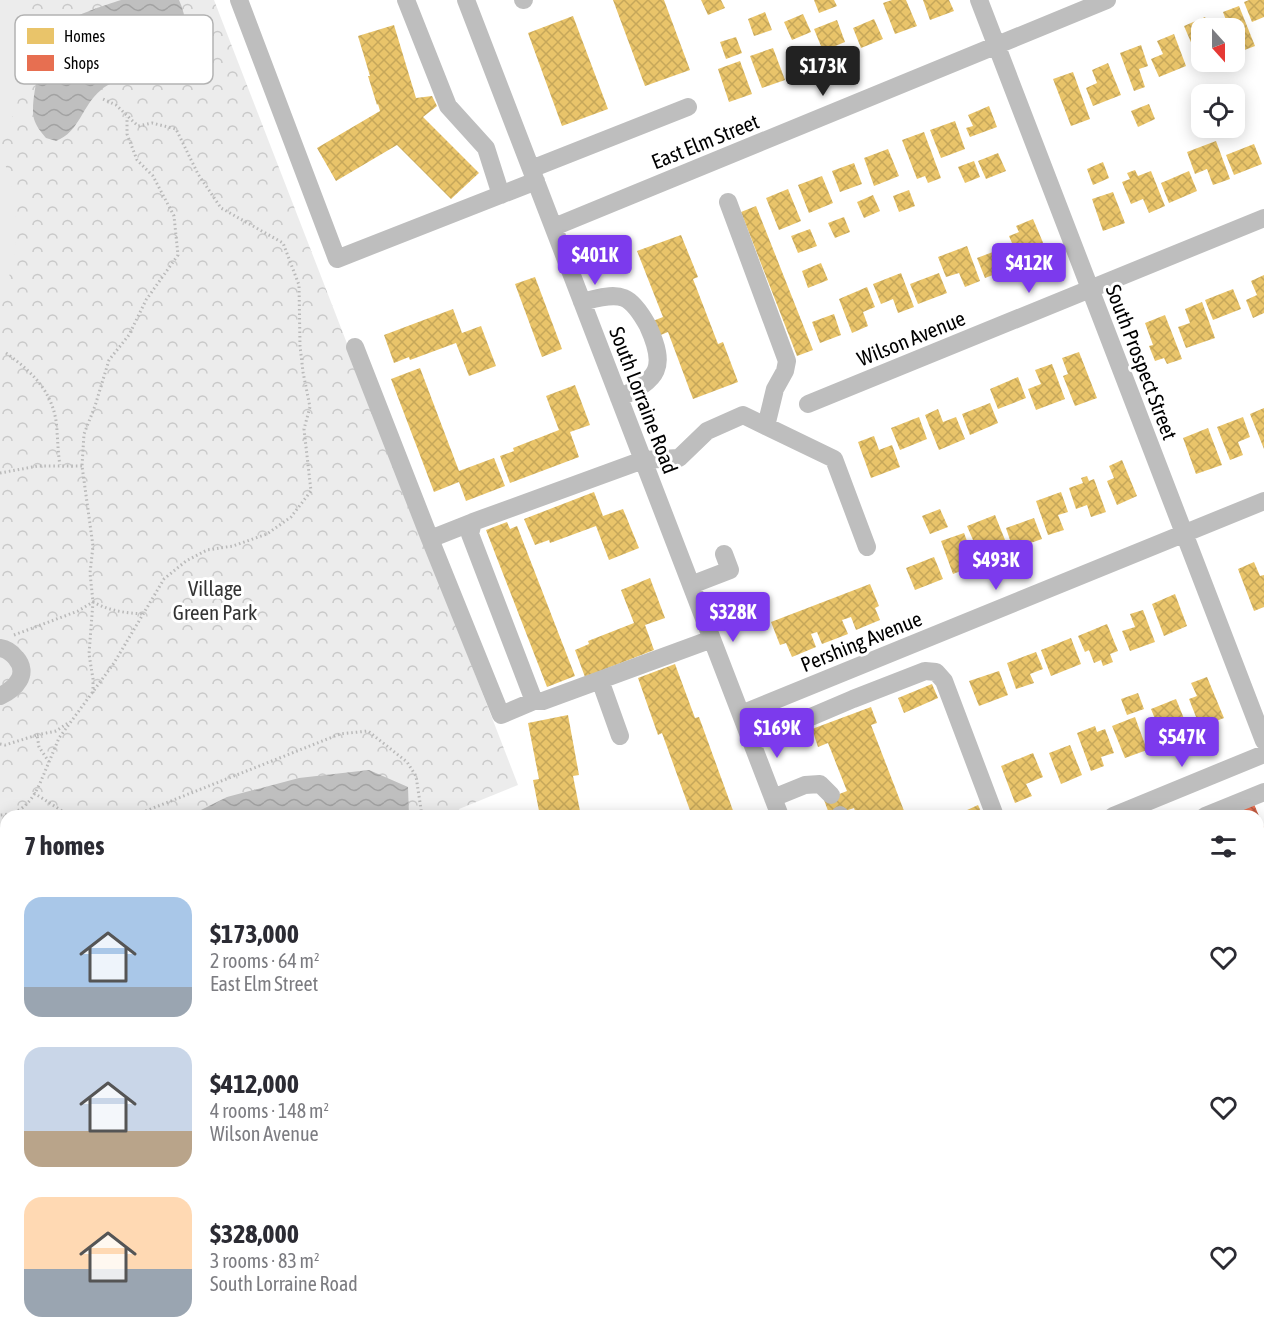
<!DOCTYPE html>
<meta charset="utf-8">
<style>
:root{--surface:#fff;--page:#f2f2f3;--text:#2b2b33;--muted:#7c7c81;--accent:#7c3aed}
body{margin:0;font-family:"Asap Condensed",sans-serif;background:var(--page);color:var(--text);height:100vh;display:flex;flex-direction:column;font-size:22px;white-space:nowrap}
*{box-sizing:border-box;margin:0}
p{font-size:20px;color:var(--muted)}
.icon{flex:none;width:33px;height:33px;fill:none;stroke:currentColor;stroke-width:2;stroke-linecap:round;stroke-linejoin:round}
.map{position:relative;flex:1;overflow:hidden}
.side{position:absolute;left:0px;top:810px;width:1264px;height:534px;display:flex;flex-direction:column;background:var(--surface);border-radius:18px 18px 0 0;box-shadow:0 3px 15px #0003}
.side>*{flex:none}
.needle{width:39px;rotate:159deg}
.buttons{position:absolute;left:1191px;top:18px;display:grid;gap:12px}
.buttons a{display:grid;place-items:center;width:54px;height:54px;border-radius:12px;background:var(--surface);box-shadow:0 3px 15px #0003;font-size:30px}
.price{position:absolute;translate:-50% -51px;padding:0 14px;border-radius:6px;background:var(--accent);color:#fff;font-size:20px;line-height:39px;filter:drop-shadow(0 2px 3px #0008)}
.price::after{content:'';position:absolute;left:50%;top:36px;width:18px;height:14px;margin-left:-9px;background:inherit;clip-path:polygon(0 0,100% 0,50% 100%)}
.price.on{background:#222;color:#fff}
ul{padding:0;list-style:none}
li{display:flex;align-items:center;gap:18px;height:150px;padding:0 24px}
li span{display:grid;place-items:center;flex:none;width:168px;height:120px;border-radius:18px;color:#555}
li>.icon{margin-inline-start:auto}
span .icon{width:72px;height:72px;fill:#fffc;stroke-width:1}
li b{font-size:26px}
h2{display:flex;justify-content:space-between;align-items:center;height:72px;padding:0 24px;font-size:26px}
.map>svg:first-child{display:block}
.forest{fill:url(#forest-crowns)}
.pitch{fill:#ececec}
.water{fill:url(#water-waves)}
.homes{fill:url(#homes-cross-hatch)}
.shops{fill:url(#shops-cross-hatch)}
.lines{fill:none;stroke-linecap:round;stroke-linejoin:round}
.major-casing{stroke:#dbdbdb;stroke-width:26}
.path{stroke:#b9b9b9;stroke-width:3;stroke-dasharray:1.5 3;stroke-linecap:butt}
.minor{stroke:#bebebe;stroke-width:18}
.major{stroke:#bebebe;stroke-width:24}
.labels{text-anchor:middle;dominant-baseline:central;stroke-width:6;stroke-linejoin:round;paint-order:stroke}
.street-label{font-size:21px;fill:#000;stroke:#fff}
.park-label{font-size:21px;fill:#333;stroke:#fff}
.key{fill:#fff;stroke:#b2b2b2;stroke-width:1.5}
.key-label{font-size:16px;fill:#000}
</style>
<div class="map">
<svg width="1264" height="1344" viewBox="0 0 1264 1344">
<defs>
<pattern id="forest-crowns" width="20" height="18" patternUnits="userSpaceOnUse" patternTransform="scale(1.5)"><rect width="20" height="18" fill="#ececec"/><path d="M2 6a3 3 0 1 1 6 0M12 15a3 3 0 1 1 6 0" fill="none" stroke="#c9c9c9"/></pattern>
<pattern id="water-waves" width="16" height="10" patternUnits="userSpaceOnUse" patternTransform="scale(1.5)"><rect width="16" height="10" fill="#bfbfbf"/><path d="M0 5q4-4 8 0t8 0" fill="none" stroke="#a2a2a2"/></pattern>
<pattern id="homes-cross-hatch" width="8" height="8" patternUnits="userSpaceOnUse" patternTransform="scale(1.5)"><rect width="8" height="8" fill="#e9c46a"/><path d="M0 0l8 8M0 8l8-8" fill="none" stroke="#c6a75a"/></pattern>
<pattern id="shops-cross-hatch" width="8" height="8" patternUnits="userSpaceOnUse" patternTransform="scale(1.5)"><rect width="8" height="8" fill="#e76f51"/><path d="M0 0l8 8M0 8l8-8" fill="none" stroke="#b95941"/></pattern>
</defs>
<rect width="100%" height="100%" fill="#fff"/>
<path class="forest" d="M 0,0 L 214,0 L 518,785 L 459,809 L 461,816 L 6,816 L 6,1276 L 0,1279 Z"/>
<path class="pitch" d="M 0,0 L 22,0 C 32,49 24,95 3,140 L 0,139 Z
M 0,150 C 20,200 23,251 0,301 Z"/>
<path class="water" d="M 121,0 L 179,0 C 185,13 187,26 184,41 C 173,98 135,62 101,90 C 82,105 80,132 56,141 L 46,138 C 41,132 36,126 34,119 C 29,103 44,38 57,27 C 69,17 105,5 121,0 Z
M 369,770 L 408,787 L 409,816 L 189,816 L 227,797 L 299,778 Z
M 0,857 L 6,859 L 6,1175 L 0,1177 Z"/>
<path class="homes" d="M 613,0 L 664,0 L 690,70 L 645,86 Z
M 701,0 L 721,0 L 725,8 L 708,15 Z
M 814,0 L 834,0 L 837,6 L 819,13 Z
M 892,0 L 906,0 L 917,26 L 895,34 L 883,3 Z
M 923,0 L 949,0 L 954,11 L 930,20 Z
M 1249,0 L 1264,0 L 1264,17 L 1252,22 L 1244,2 Z
M 1239,6 L 1255,46 L 1234,54 L 1234,28 L 1229,28 L 1223,12 Z
M 765,12 L 772,30 L 754,36 L 748,19 Z
M 803,14 L 811,32 L 792,40 L 784,22 Z
M 573,16 L 608,109 L 562,126 L 528,33 Z
M 1205,17 L 1210,28 L 1202,28 L 1202,51 L 1196,54 L 1184,26 Z
M 874,19 L 883,39 L 861,48 L 853,28 Z
M 837,20 L 845,42 L 823,51 L 814,29 Z
M 394,25 L 416,98 L 432,96 L 437,106 L 423,117 L 479,173 L 451,199 L 397,145 L 336,181 L 317,148 L 380,111 L 378,104 L 377,105 L 368,76 L 370,76 L 358,36 Z
M 1174,34 L 1186,66 L 1159,77 L 1151,59 L 1163,54 L 1157,41 Z
M 736,37 L 742,53 L 726,59 L 720,42 Z
M 1141,45 L 1148,66 L 1139,69 L 1145,87 L 1134,91 L 1120,53 Z
M 808,47 L 817,67 L 795,76 L 786,56 Z
M 773,48 L 785,80 L 762,88 L 750,56 Z
M 740,61 L 752,94 L 729,102 L 718,69 Z
M 1108,63 L 1121,95 L 1093,106 L 1086,88 L 1097,83 L 1092,70 Z
M 1073,72 L 1090,119 L 1071,126 L 1053,79 Z
M 1149,104 L 1155,119 L 1138,127 L 1131,111 Z
M 989,106 L 997,127 L 970,137 L 966,128 L 973,126 L 968,115 Z
M 955,121 L 965,149 L 941,158 L 930,130 Z
M 924,132 L 941,178 L 928,183 L 925,176 L 917,179 L 902,140 Z
M 1216,141 L 1230,179 L 1213,185 L 1207,169 L 1195,174 L 1187,152 Z
M 1254,144 L 1262,164 L 1234,175 L 1226,155 Z
M 888,149 L 899,176 L 874,186 L 864,158 Z
M 998,153 L 1006,171 L 986,179 L 978,161 Z
M 974,161 L 980,177 L 965,183 L 958,167 Z
M 1103,162 L 1109,178 L 1093,185 L 1087,169 Z
M 854,163 L 862,184 L 840,192 L 832,171 Z
M 1135,170 L 1138,176 L 1151,171 L 1165,206 L 1149,213 L 1143,199 L 1131,204 L 1122,182 L 1130,179 L 1127,173 Z
M 1189,171 L 1197,191 L 1169,203 L 1161,183 Z
M 822,176 L 833,203 L 809,213 L 798,185 Z
M 788,189 L 801,221 L 779,230 L 766,198 Z
M 909,190 L 915,206 L 899,212 L 893,196 Z
M 1113,192 L 1125,223 L 1103,231 L 1092,199 Z
M 873,195 L 880,211 L 864,218 L 857,202 Z
M 756,206 L 813,350 L 797,356 L 741,212 Z
M 844,217 L 850,232 L 835,238 L 828,223 Z
M 1033,219 L 1044,245 L 1039,247 L 1042,255 L 1021,264 L 1009,236 L 1019,232 L 1016,226 Z
M 810,229 L 817,246 L 798,253 L 791,236 Z
M 681,235 L 698,277 L 693,279 L 718,344 L 723,342 L 738,382 L 693,399 L 668,332 L 646,341 L 640,326 L 663,317 L 637,251 Z
M 967,246 L 980,281 L 965,287 L 959,273 L 946,277 L 938,257 Z
M 1006,247 L 1014,267 L 985,278 L 977,258 Z
M 821,263 L 828,280 L 808,288 L 802,271 Z
M 901,273 L 914,307 L 898,313 L 893,299 L 881,304 L 873,284 Z
M 939,273 L 947,293 L 918,304 L 910,284 Z
M 1264,275 L 1264,313 L 1253,318 L 1246,300 L 1257,295 L 1251,281 Z
M 535,277 L 562,349 L 542,357 L 515,284 Z
M 867,287 L 875,307 L 863,312 L 868,326 L 852,333 L 839,299 Z
M 1233,289 L 1241,309 L 1213,320 L 1205,300 Z
M 1202,302 L 1215,338 L 1186,348 L 1178,327 L 1190,323 L 1185,309 Z
M 453,309 L 462,333 L 481,326 L 496,366 L 469,376 L 456,343 L 410,360 L 409,357 L 394,363 L 384,335 Z
M 834,314 L 841,335 L 820,343 L 812,322 Z
M 1165,315 L 1182,359 L 1167,364 L 1164,358 L 1155,361 L 1149,346 L 1153,345 L 1145,323 Z
M 1079,352 L 1097,398 L 1075,406 L 1063,376 L 1068,374 L 1062,358 Z
M 1052,364 L 1065,399 L 1036,410 L 1028,389 L 1041,384 L 1035,370 Z
M 420,368 L 459,471 L 494,458 L 505,486 L 466,501 L 459,482 L 434,492 L 391,379 Z
M 1018,377 L 1026,398 L 998,409 L 990,389 Z
M 575,385 L 590,425 L 570,432 L 579,457 L 510,483 L 500,456 L 514,451 L 513,448 L 559,430 L 546,396 Z
M 990,403 L 998,423 L 970,435 L 962,414 Z
M 1264,408 L 1264,449 L 1250,414 Z
M 938,409 L 943,422 L 956,417 L 965,439 L 939,450 L 925,415 Z
M 919,417 L 927,439 L 900,450 L 891,428 Z
M 1243,417 L 1250,437 L 1238,442 L 1243,455 L 1230,460 L 1217,427 Z
M 1208,428 L 1222,465 L 1196,474 L 1183,438 Z
M 874,436 L 879,450 L 892,445 L 900,467 L 871,478 L 858,442 Z
M 1122,460 L 1137,496 L 1117,505 L 1107,481 L 1114,478 L 1109,466 Z
M 1087,476 L 1089,481 L 1094,479 L 1106,512 L 1091,517 L 1087,505 L 1076,509 L 1069,488 L 1083,483 L 1081,478 Z
M 594,492 L 603,516 L 623,509 L 639,548 L 609,560 L 596,526 L 550,543 L 549,540 L 535,545 L 524,519 Z
M 1061,492 L 1068,512 L 1058,515 L 1064,530 L 1048,535 L 1036,501 Z
M 940,509 L 948,527 L 930,534 L 922,516 Z
M 995,515 L 1009,550 L 993,556 L 987,542 L 976,547 L 967,526 Z
M 1034,518 L 1042,539 L 1013,549 L 1006,528 Z
M 507,522 L 510,529 L 517,526 L 575,676 L 547,687 L 486,530 Z
M 964,533 L 976,565 L 953,574 L 941,541 Z
M 934,557 L 943,579 L 915,590 L 906,568 Z
M 1254,562 L 1260,576 L 1264,575 L 1264,607 L 1254,611 L 1238,569 Z
M 650,578 L 665,618 L 645,625 L 654,650 L 585,677 L 575,650 L 589,644 L 588,641 L 634,623 L 621,590 Z
M 870,584 L 879,606 L 875,608 L 880,620 L 856,630 L 851,617 L 842,620 L 848,634 L 822,644 L 817,632 L 811,634 L 816,647 L 792,657 L 786,643 L 780,645 L 771,622 Z
M 1175,594 L 1187,626 L 1164,636 L 1152,604 Z
M 1143,610 L 1155,642 L 1130,651 L 1122,631 L 1135,627 L 1130,614 Z
M 1107,624 L 1118,651 L 1110,654 L 1113,662 L 1103,666 L 1101,660 L 1094,663 L 1089,650 L 1085,652 L 1078,636 Z
M 1071,638 L 1081,664 L 1051,676 L 1041,650 Z
M 1036,652 L 1043,669 L 1030,674 L 1034,683 L 1016,689 L 1007,663 Z
M 675,664 L 695,718 L 699,717 L 735,816 L 692,816 L 662,733 L 658,735 L 638,678 Z
M 999,671 L 1008,695 L 979,706 L 969,681 Z
M 1207,677 L 1224,718 L 1200,727 L 1189,699 L 1197,696 L 1191,683 Z
M 932,684 L 938,698 L 904,713 L 898,698 Z
M 1138,693 L 1144,709 L 1127,715 L 1121,699 Z
M 1176,699 L 1187,726 L 1178,729 L 1180,735 L 1164,741 L 1151,709 Z
M 871,707 L 877,723 L 871,725 L 906,816 L 857,816 L 854,808 L 830,816 L 824,800 L 847,791 L 828,743 L 818,747 L 812,729 Z
M 568,715 L 579,775 L 573,776 L 581,816 L 540,816 L 533,780 L 539,779 L 528,723 Z
M 1135,717 L 1147,750 L 1125,758 L 1112,726 Z
M 1095,726 L 1097,732 L 1105,729 L 1114,753 L 1101,757 L 1104,766 L 1091,771 L 1077,733 Z
M 1070,745 L 1082,775 L 1061,784 L 1049,753 Z
M 1033,753 L 1043,777 L 1026,784 L 1032,796 L 1015,803 L 1001,766 Z
M 978,805 L 983,816 L 967,816 L 965,811 Z
M 1264,1066 L 1264,1087 L 1258,1074 L 1258,1068 Z
M 1259,1213 L 1264,1226 L 1264,1243 L 1258,1246 Z
M 1032,1338 L 1056,1338 L 1042,1344 L 1035,1344 Z"/>
<path class="shops" d="M 1254,804 L 1264,828 L 1264,849 L 1258,852 L 1258,816 L 1225,816 Z
M 1259,924 L 1261,931 L 1264,930 L 1264,964 L 1258,966 Z
M 6,1322 L 6,1338 L 61,1338 L 63,1344 L 7,1344 L 0,1326 Z"/>
<g class="lines">
<g class="major-casing">
<path id="major" d="M 1258,1012 L 1264,1010
M 448,1344 L 463,1338"/>
</g>
<path class="path" d="M 6,353 C 34,373 56,395 57,432 C 58,443 58,454 60,465
M 0,473 L 38,466 L 82,466
M 14,635 L 78,611 L 93,602 C 110,611 125,613 144,614
M 93,693 L 93,679 L 89,654 L 93,602 L 90,573 L 93,546 L 82,466 L 84,434 L 95,406 L 109,360 L 129,335 L 146,300 L 178,255 L 174,216 L 153,176 L 137,160 L 127,134 L 127,117
M 37,735 L 56,731 L 68,723
M 0,744 L 5,745 L 37,735 L 39,747 L 49,762 C 38,787 31,814 0,815
M 49,762 L 59,738 L 114,663 L 164,579 L 186,561 L 207,550 L 233,546 L 267,534 L 291,517 L 311,491 L 304,429 L 310,407 L 303,372 L 300,346 L 299,285 L 283,243 L 221,208 L 198,174 L 176,129 L 152,123 L 138,126 L 116,105 L 103,99
M 34,793 L 70,816
M 133,816 L 340,734 L 368,731 L 407,762 L 416,776 L 422,816
M 0,1185 L 6,1183"/>
<path class="minor" d="M 239,0 L 337,259 L 536,181
M 406,0 L 448,106 L 486,148 L 501,195
M 466,0 L 780,816
M 523,0 L 524,0
M 979,0 L 1264,741
M 531,169 L 688,107
M 728,202 L 787,361 L 785,371 L 775,389 L 766,426
M 554,227 L 1107,0
M 582,302 C 594,299 612,293 624,298 C 634,302 643,317 648,326 C 667,368 659,379 619,398
M 355,347 L 430,539 L 473,522
M 808,404 L 1264,218
M 430,539 L 501,715 L 534,701
M 691,585 L 730,570 L 724,554
M 712,639 L 543,701 L 534,701 L 470,534 L 473,522 L 643,460 L 679,458 L 707,431 L 743,415 L 834,459 L 867,547
M 0,648 C 7,649 12,653 16,658 C 30,674 15,689 0,696
M 600,680 L 620,736
M 741,714 L 1264,501
M 752,742 L 853,699 L 925,671 L 936,672 L 944,681 L 995,816
M 773,798 L 805,785 L 820,784 L 831,795
M 840,816 L 840,815
M 1113,816 L 1264,754
M 1205,816 L 1264,792
M 1258,885 L 1264,883
M 0,1277 L 6,1274
M 1258,1299 L 1264,1297
M 71,1338 L 74,1344
M 407,1338 L 409,1344
M 653,1338 L 655,1344
M 731,1338 L 733,1343
M 989,1338 L 991,1344
M 189,1344 L 204,1338
M 311,1344 L 326,1338
M 1160,1344 L 1173,1338"/>
<use href="#major" class="major"/>
</g>
<g class="labels">
<g class="street-label">
<text transform="translate(705 141) rotate(-22)">East Elm Street</text>
<text transform="translate(911 338) rotate(-22)">Wilson Avenue</text>
<text transform="translate(1142 362) rotate(69)">South Prospect Street</text>
<text transform="translate(644 400) rotate(69)">South Lorraine Road</text>
<text transform="translate(861 641) rotate(-22)">Pershing Avenue</text>
</g>
<g class="park-label">
<text x="215" y="588">Village<tspan x="215" dy="24">Green Park</tspan></text>
</g>
</g>
<rect x="15" y="15" width="198" height="69" rx="9" class="key"/>
<rect x="27" y="28" width="27" height="16" fill="#e9c46a"/>
<rect x="27" y="55" width="27" height="16" fill="#e76f51"/>
<g class="key-label">
<text x="64" y="42">Homes</text>
<text x="64" y="69">Shops</text>
</g>
</svg>
<div class="buttons">
<a><svg class="needle" viewBox="-14 -14 28 28"><path d="M0-13l5 13h-10z" fill="#e53935"/><path d="M0 13l5-13h-10z" fill="#7c7c81"/></svg></a>
<a><svg class="icon" aria-label="locate" viewBox="0 0 24 24"><circle cx="12" cy="12" r="6"/><path d="M12 2v4M12 18v4M2 12h4M18 12h4"/></svg></a>
</div>
<b class="price on" style="left:823px;top:97px">$173K</b>
<b class="price" style="left:595px;top:286px">$401K</b>
<b class="price" style="left:1029px;top:294px">$412K</b>
<b class="price" style="left:996px;top:591px">$493K</b>
<b class="price" style="left:733px;top:643px">$328K</b>
<b class="price" style="left:777px;top:759px">$169K</b>
<b class="price" style="left:1182px;top:768px">$547K</b>
<section class="side">
<h2>7 homes<svg class="icon" aria-label="filters" viewBox="0 0 24 24"><path d="M4 7h16M4 17h16"/><circle cx="9" cy="7" r="2"/><circle cx="15" cy="17" r="2"/></svg></h2>
<ul>
<li><span style="background:linear-gradient(#a9c7e8 75%,#9aa5b1 0)"><svg class="icon" aria-label="home" viewBox="0 0 24 24"><path d="M3 11l9-7 9 7M6 9v11h12V9"/></svg></span><div><b>$173,000</b><p>2 rooms · 64 m²</p><p>East Elm Street</p></div><svg class="icon" aria-label="heart" viewBox="0 0 24 24"><path d="M12 20l-8-8c-3-5 5-10 8-4 3-6 11-1 8 4z"/></svg></li>
<li><span style="background:linear-gradient(#c9d6e8 70%,#b9a48a 0)"><svg class="icon" aria-label="home" viewBox="0 0 24 24"><path d="M3 11l9-7 9 7M6 9v11h12V9"/></svg></span><div><b>$412,000</b><p>4 rooms · 148 m²</p><p>Wilson Avenue</p></div><svg class="icon" aria-label="heart" viewBox="0 0 24 24"><path d="M12 20l-8-8c-3-5 5-10 8-4 3-6 11-1 8 4z"/></svg></li>
<li><span style="background:linear-gradient(#ffd9b3 60%,#9aa5b1 0)"><svg class="icon" aria-label="home" viewBox="0 0 24 24"><path d="M3 11l9-7 9 7M6 9v11h12V9"/></svg></span><div><b>$328,000</b><p>3 rooms · 83 m²</p><p>South Lorraine Road</p></div><svg class="icon" aria-label="heart" viewBox="0 0 24 24"><path d="M12 20l-8-8c-3-5 5-10 8-4 3-6 11-1 8 4z"/></svg></li>
</ul>
</section>
</div>
